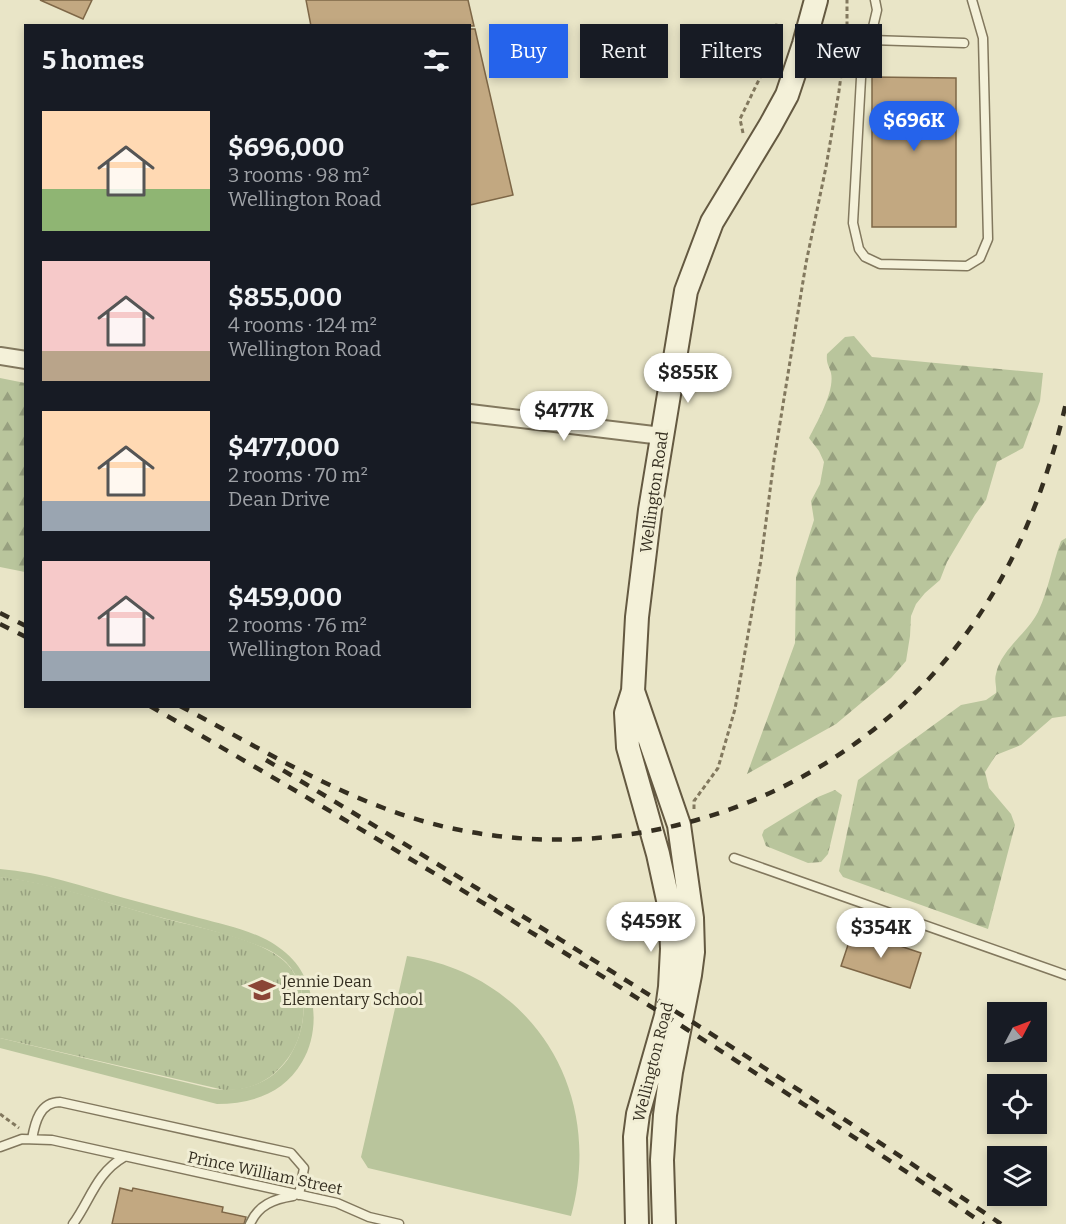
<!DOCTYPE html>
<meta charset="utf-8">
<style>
:root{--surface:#171b24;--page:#242831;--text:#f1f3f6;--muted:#9ea1a6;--accent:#2563eb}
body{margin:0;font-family:Bitter,serif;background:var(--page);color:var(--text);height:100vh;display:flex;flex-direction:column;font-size:22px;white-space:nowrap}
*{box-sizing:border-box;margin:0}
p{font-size:20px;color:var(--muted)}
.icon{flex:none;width:33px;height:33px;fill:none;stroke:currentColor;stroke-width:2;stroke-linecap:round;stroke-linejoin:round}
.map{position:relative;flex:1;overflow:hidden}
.sheet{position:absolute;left:24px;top:24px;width:447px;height:684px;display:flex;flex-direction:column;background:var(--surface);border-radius:0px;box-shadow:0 3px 9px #0003}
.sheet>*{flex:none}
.guide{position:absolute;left:489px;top:24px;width:486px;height:54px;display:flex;gap:12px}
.needle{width:39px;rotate:49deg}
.fabs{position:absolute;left:987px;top:1002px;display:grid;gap:12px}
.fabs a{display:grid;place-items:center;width:60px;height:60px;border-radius:0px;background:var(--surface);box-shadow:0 3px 9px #0003;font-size:30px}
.price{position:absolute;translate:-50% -51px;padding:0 14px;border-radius:21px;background:#fff;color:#222;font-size:20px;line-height:39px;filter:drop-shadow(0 2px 3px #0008)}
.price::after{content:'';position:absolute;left:50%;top:36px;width:18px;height:14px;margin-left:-9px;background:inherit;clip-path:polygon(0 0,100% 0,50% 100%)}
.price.selected{background:var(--accent);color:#fff}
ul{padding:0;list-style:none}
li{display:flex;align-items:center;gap:18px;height:150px;padding:0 18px}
li span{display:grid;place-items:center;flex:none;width:168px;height:120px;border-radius:0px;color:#555}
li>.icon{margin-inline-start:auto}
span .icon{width:72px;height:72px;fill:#fffc;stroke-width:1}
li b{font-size:26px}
h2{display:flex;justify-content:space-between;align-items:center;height:72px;padding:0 18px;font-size:26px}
.chip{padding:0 21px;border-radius:0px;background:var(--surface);box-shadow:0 3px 9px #0003;font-size:21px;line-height:54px}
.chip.selected{background:var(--accent);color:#fff}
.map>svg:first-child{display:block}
.grass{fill:url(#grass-tufts)}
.forest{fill:url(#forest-firs)}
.pitch{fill:#b9c59c}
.building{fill:#c2a881;stroke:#7e6747;stroke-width:1.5}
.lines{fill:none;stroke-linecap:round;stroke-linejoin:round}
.lane-casing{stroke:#82785e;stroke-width:11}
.street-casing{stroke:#82785e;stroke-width:20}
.secondary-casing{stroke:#645941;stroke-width:26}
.path{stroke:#82785e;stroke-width:3;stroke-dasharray:4.5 3;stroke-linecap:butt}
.lane{stroke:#f4f1d9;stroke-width:8}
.street{stroke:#f4f1d9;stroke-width:16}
.secondary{stroke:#f4f1d9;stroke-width:22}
.rail{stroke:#342e20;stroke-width:4.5;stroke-dasharray:10 10;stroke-linecap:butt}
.labels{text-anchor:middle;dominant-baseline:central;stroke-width:6;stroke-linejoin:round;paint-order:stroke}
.street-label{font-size:16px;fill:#342e20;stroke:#f1eed5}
.poi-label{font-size:16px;fill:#342e20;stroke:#f1eed5;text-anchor:start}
</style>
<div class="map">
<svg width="1066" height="1224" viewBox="0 0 1066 1224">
<defs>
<pattern id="grass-tufts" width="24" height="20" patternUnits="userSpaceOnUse" patternTransform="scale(1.5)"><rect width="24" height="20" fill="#b9c59c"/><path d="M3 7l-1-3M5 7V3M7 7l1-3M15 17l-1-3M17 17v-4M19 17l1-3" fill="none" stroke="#97a07f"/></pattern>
<pattern id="forest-firs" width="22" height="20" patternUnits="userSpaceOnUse" patternTransform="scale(1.5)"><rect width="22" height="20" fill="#b9c59c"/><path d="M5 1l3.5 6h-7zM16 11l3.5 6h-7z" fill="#97a07f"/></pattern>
</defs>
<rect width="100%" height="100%" fill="#e9e5c7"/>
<path class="grass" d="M 0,877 C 54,883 107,903 159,917 C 194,927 256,937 283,960 C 309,982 308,1025 292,1052 C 276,1078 254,1091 224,1090 L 0,1038 Z"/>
<path class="forest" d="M 854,336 L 872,357 L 1043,373 L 1040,401 L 1023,448 L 997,462 L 986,500 L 975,515 L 947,562 L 940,580 L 925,593 L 916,604 L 911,616 L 910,636 L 906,661 L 891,678 L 836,724 L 747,774 L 795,643 L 796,577 L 814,520 L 811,501 L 820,484 L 824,462 L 819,451 L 809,438 C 817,422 835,391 831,373 C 829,365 826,364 827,354 L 845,337 Z
M 0,378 L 25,383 L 25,572 L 0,567 Z
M 1066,538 L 1066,716 L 1052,718 L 1021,745 L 996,755 L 985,772 L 989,788 L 1011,814 L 1015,825 L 988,929 L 843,877 L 839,871 L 858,780 L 961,705 L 986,700 L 996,693 C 997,687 994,680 996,674 C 1001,649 1027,634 1038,612 C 1049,589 1052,565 1061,541 Z
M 835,790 L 842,795 L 828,854 L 821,862 L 808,863 L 766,846 L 762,835 L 764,830 L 818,797 Z"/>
<path class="pitch" d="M 0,869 C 42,872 84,887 124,898 C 149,905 174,911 199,918 C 229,926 262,932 286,953 C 316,978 322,1029 302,1062 C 284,1093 252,1104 217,1104 L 0,1048 L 0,1038 L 213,1089 C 244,1092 269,1085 288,1059 C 307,1030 311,989 286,962 C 279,955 268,949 259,946 C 221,931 180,923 141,912 C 95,899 48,883 0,877 Z
M 407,956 C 534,975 605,1093 571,1216 L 368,1168 L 361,1157 Z"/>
<path class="building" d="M 40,0 L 92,0 L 83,19 Z
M 306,0 L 468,0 L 474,26 L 311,26 Z
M 470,29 L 475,29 L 513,195 L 470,205 Z
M 872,77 L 956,78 L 956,227 L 872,227 Z
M 853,930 L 921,953 L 910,988 L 841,966 Z
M 120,1188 L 132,1191 L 133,1188 L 223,1207 L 222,1212 L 246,1217 L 244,1224 L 112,1224 Z"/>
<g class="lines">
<g class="lane-casing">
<path id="lane" d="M 875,0 L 877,10 L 861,78 L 853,223 L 859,249 L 865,257 L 880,264 L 967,266 L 980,258 L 988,239 L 983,38 L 972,0
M 871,40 L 964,43
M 734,858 L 1066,975
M 32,1139 C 35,1122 40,1102 60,1102 L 291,1153 L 304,1168 L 299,1195
M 0,1147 L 22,1139 L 52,1140 L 337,1203 L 369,1217 L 399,1224
M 73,1224 C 90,1201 96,1173 124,1157
M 250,1224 C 258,1205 274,1199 293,1196"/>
</g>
<g class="street-casing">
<path id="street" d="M 0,356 L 26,360
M 470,413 L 662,436"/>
</g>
<g class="secondary-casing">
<path id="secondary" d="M 633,691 L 679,825 L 692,918 L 693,952 L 690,975 L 671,1072 L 665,1115 L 662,1160 L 664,1224
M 637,1224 L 635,1137 L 638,1114 L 666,1016 L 670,987 L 672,949 L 671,925 L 668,900 L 658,854 L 628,747 L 626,713 L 633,691 L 637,617 L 650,510 L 686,291 L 712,222 L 770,126 L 787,95 L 804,44 L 816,0"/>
</g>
<path class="path" d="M 743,133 L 740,119 L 767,63 L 774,40 L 777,23
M 694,809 L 694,801 L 718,768 L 735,709 L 761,560 L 774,460 L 806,263 L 826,167 L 839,91 L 847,29 L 847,0
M 0,1114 L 19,1128"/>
<use href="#lane" class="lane"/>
<use href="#street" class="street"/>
<use href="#secondary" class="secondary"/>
<path class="rail" d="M 0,613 L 26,626
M 0,624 L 26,637
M 150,706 C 433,869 713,1040 984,1224
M 180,706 C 268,752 357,809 455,829 C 649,870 856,790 971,627 C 1018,561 1048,482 1066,403
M 266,760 C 514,910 762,1061 1001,1224"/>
</g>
<defs>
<g id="school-bare" transform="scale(2.07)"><path d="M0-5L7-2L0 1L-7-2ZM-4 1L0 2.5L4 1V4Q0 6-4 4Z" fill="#8a4536" stroke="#f1eed5" stroke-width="2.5" paint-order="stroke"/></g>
</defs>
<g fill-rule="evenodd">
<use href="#school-bare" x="262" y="990"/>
</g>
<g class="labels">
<g class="street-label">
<text transform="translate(654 492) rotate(-82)">Wellington Road</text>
<text transform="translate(653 1062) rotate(-76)">Wellington Road</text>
<text transform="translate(265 1173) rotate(12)">Prince William Street</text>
</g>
<g class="poi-label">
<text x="282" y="981">Jennie Dean<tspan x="282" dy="18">Elementary School</tspan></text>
</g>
</g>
</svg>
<div class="fabs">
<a><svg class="needle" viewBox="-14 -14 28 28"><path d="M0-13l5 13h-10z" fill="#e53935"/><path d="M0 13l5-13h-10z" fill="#9ea1a6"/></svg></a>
<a><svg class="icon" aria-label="locate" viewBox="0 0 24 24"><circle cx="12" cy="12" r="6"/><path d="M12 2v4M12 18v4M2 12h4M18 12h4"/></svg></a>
<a><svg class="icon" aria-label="layers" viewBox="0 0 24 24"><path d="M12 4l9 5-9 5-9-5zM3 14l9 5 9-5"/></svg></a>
</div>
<b class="price selected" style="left:914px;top:152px">$696K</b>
<b class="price" style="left:688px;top:404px">$855K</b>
<b class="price" style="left:564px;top:442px">$477K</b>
<b class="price" style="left:651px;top:953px">$459K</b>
<b class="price" style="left:881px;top:959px">$354K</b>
<div class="guide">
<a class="chip selected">Buy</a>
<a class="chip">Rent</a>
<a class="chip">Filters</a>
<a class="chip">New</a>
</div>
<section class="sheet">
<h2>5 homes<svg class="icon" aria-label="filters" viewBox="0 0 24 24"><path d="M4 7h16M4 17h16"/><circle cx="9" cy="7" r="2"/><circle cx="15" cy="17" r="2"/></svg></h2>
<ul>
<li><span style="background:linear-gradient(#ffd9b3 65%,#8fb573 0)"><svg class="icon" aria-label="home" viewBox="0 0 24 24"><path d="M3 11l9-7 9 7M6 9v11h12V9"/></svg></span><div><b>$696,000</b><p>3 rooms · 98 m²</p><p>Wellington Road</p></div></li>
<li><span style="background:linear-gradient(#f6c9c9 75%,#b9a48a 0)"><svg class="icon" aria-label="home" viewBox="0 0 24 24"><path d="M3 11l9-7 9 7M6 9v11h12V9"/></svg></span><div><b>$855,000</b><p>4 rooms · 124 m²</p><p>Wellington Road</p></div></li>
<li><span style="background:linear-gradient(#ffd9b3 75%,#9aa5b1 0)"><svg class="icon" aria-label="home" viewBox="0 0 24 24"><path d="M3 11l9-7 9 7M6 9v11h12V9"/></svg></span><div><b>$477,000</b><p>2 rooms · 70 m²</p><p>Dean Drive</p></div></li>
<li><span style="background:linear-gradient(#f6c9c9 75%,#9aa5b1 0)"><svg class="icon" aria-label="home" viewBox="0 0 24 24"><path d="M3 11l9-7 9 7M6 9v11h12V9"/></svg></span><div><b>$459,000</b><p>2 rooms · 76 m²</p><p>Wellington Road</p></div></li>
</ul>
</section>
</div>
